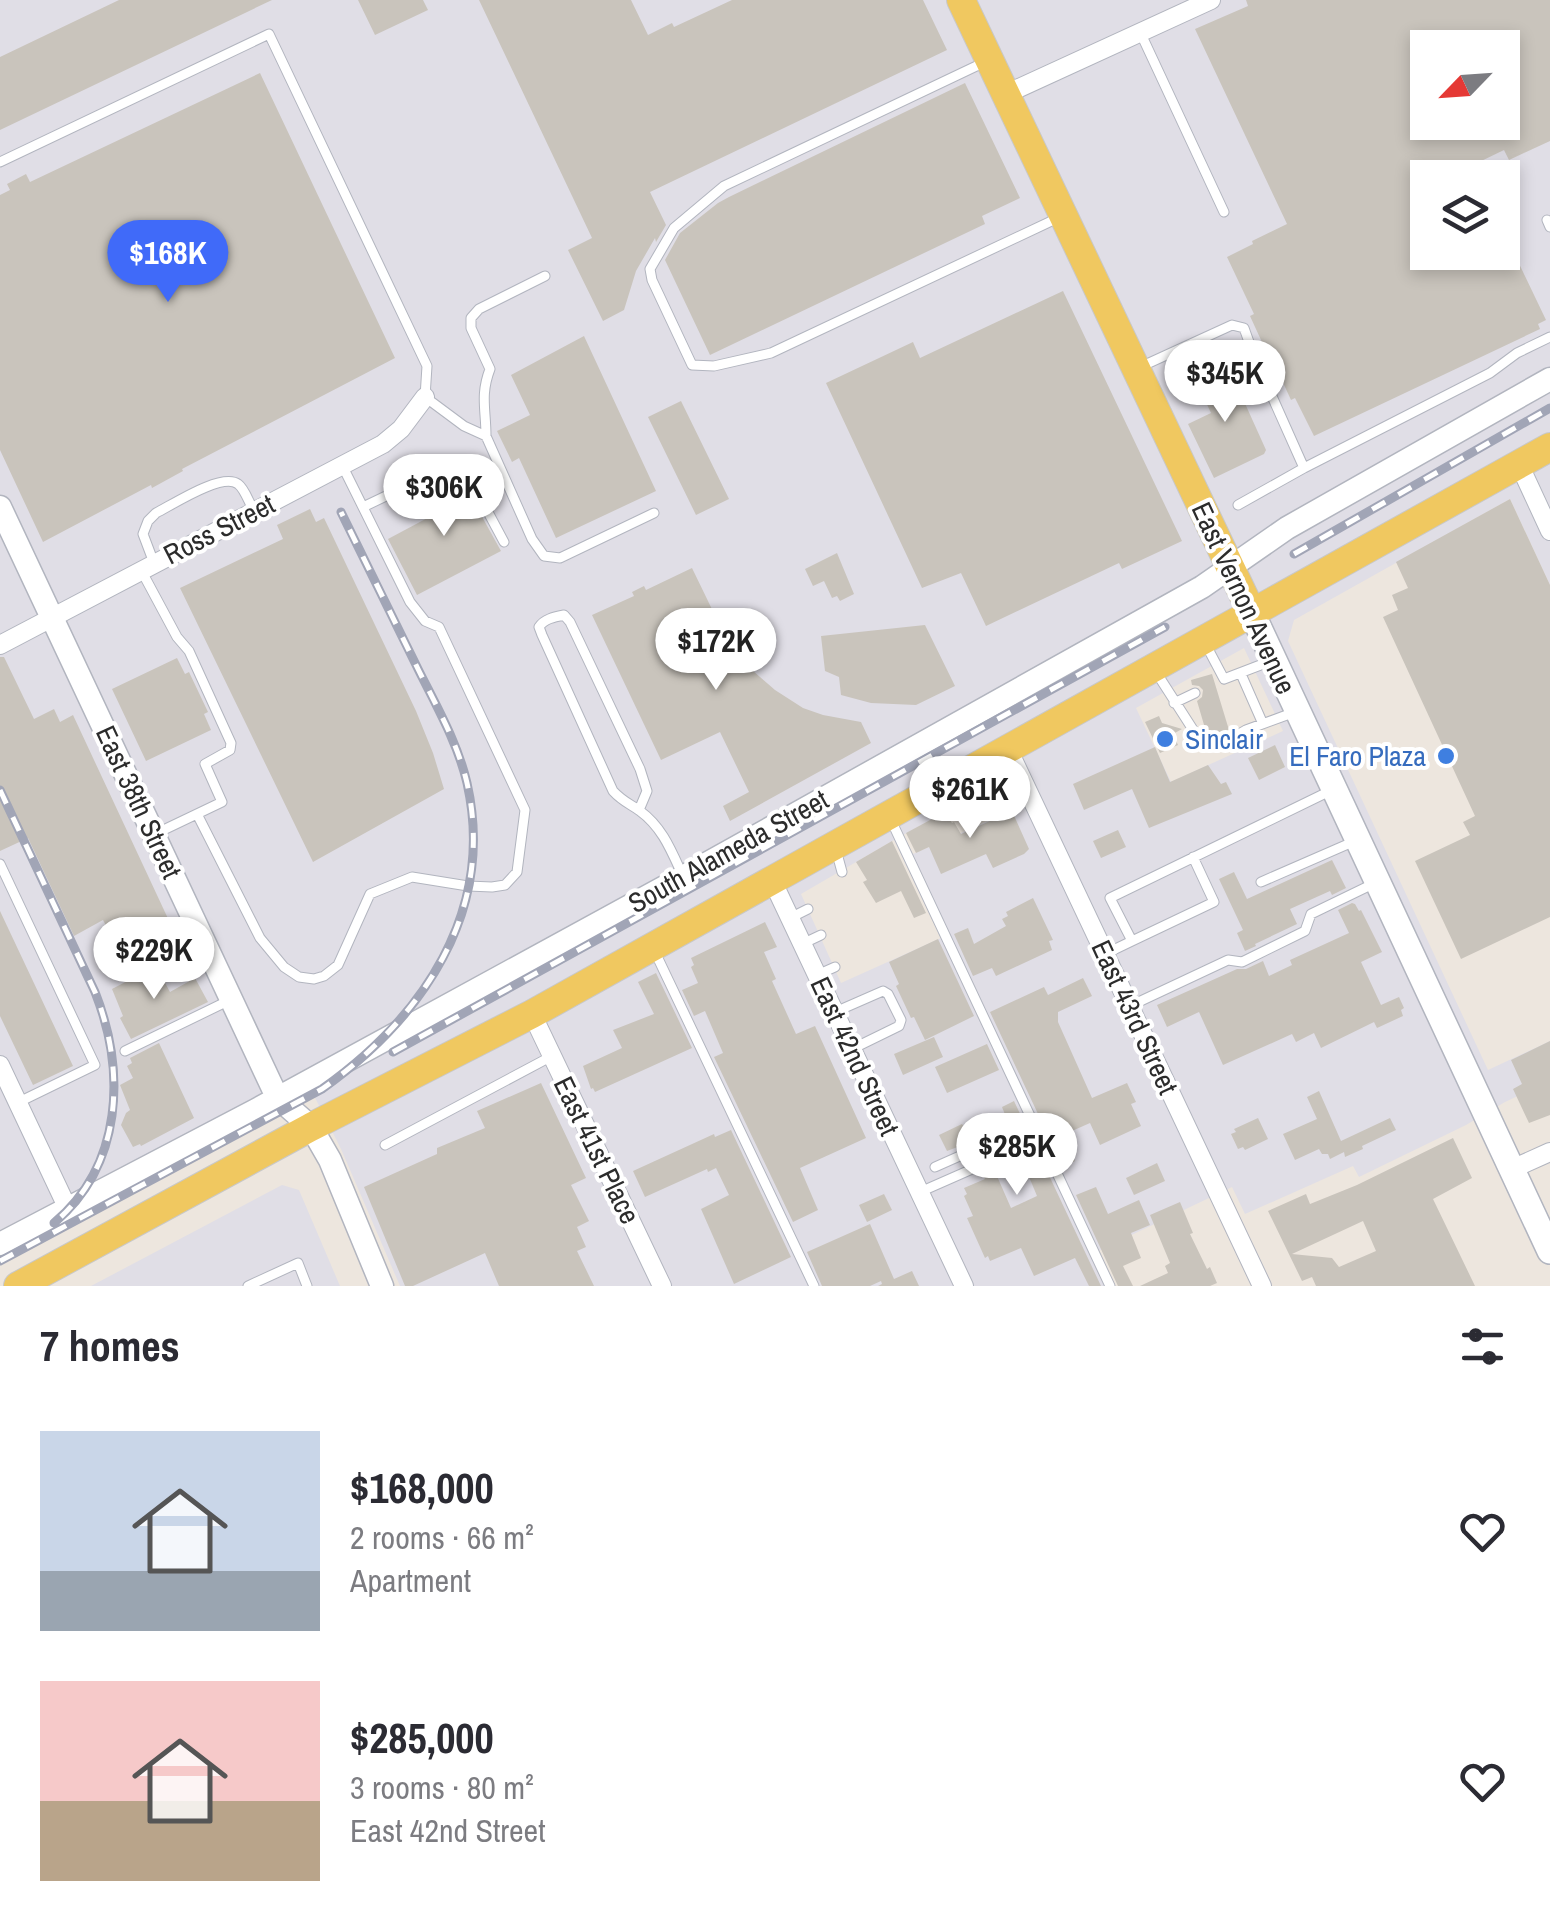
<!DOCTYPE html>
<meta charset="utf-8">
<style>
:root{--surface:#fff;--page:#f7f7f7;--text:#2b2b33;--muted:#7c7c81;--accent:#406af9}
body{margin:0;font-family:"Archivo Narrow",sans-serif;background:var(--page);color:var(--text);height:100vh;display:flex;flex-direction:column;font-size:38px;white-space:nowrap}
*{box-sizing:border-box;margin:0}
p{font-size:32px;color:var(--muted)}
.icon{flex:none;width:55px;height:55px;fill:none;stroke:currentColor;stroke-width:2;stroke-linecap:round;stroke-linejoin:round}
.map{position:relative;height:1286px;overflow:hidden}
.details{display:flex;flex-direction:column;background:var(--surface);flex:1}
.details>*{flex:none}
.needle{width:65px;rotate:245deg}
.fabs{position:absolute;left:1410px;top:30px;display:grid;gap:20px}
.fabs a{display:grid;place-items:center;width:110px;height:110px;border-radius:0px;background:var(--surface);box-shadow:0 5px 15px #0003;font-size:50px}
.price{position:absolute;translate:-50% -85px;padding:0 22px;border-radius:35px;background:#fff;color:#222;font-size:32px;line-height:65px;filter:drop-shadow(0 2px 5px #0008)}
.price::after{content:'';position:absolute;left:50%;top:60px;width:30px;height:22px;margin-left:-15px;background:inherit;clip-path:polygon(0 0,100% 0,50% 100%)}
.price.selected{background:var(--accent);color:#fff}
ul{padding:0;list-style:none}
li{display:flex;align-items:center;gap:30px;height:250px;padding:0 40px}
li span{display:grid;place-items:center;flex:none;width:280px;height:200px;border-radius:0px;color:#555}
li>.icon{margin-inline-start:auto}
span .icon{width:120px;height:120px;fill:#fffc;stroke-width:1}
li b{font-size:42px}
h2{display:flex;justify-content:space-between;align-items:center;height:120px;padding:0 40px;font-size:42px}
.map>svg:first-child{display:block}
.industrial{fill:#e0dee6;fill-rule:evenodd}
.building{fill:#c9c4bc;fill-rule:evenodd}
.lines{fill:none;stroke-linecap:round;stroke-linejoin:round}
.service-casing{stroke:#b2b5bf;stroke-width:11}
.minor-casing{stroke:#b2b5bf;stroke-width:20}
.tertiary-casing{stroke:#b2b5bf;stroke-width:25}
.secondary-casing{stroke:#b2b5bf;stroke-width:28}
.primary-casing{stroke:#c8c8c8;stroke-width:30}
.service{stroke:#fff;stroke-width:9}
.minor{stroke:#fff;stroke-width:18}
.tertiary{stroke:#fff;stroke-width:22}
.secondary{stroke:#fff;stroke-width:25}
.primary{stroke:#f0c860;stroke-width:28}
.rail-casing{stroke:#a1a5b6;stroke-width:9}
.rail{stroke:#fff;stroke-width:5;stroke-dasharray:15;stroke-linecap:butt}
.shop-dot{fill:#3f7fe0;stroke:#fff;stroke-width:4}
.labels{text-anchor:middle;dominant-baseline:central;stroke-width:8;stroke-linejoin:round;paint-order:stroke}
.street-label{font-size:28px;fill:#2c2c2c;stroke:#fff}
.shop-label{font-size:28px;fill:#366cbe;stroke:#fff;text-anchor:start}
</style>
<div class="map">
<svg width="1550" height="1286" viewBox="0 0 1550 1286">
<rect width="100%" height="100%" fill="#ede6de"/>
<path class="industrial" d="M 0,0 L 1550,0 L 1550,585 L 1510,499 L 1294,620 L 1288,641 L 1488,1070 L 1550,1041 L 1550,1081 L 1505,1102 L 1466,1125 L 1359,1177 L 1353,1166 L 1245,1214 L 1232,1187 L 1098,1251 L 1114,1286 L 400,1286 L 341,1149 L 304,1076 L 0,1230 ZM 1428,48 L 1502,48 L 1502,122 L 1428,122 ZM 1428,178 L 1502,178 L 1502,252 L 1428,252 ZM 1244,648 L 1283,731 L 1171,782 L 1136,708 ZM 999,783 L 1001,784 L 1013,810 L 913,854 L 903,835 ZM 894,840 L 941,938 L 841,983 L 801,894 Z
M 282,1185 L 299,1190 L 340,1286 L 91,1286 Z"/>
<path class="building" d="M 119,0 L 272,0 L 0,130 L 0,57 Z
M 358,0 L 423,0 L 428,10 L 375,35 Z
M 479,0 L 631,0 L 648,35 L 672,23 L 674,27 L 732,0 L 923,0 L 947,50 L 650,192 L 666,225 L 656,242 L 655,238 L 636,271 L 624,310 L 603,321 L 568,250 L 592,238 Z
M 1246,0 L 1550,0 L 1550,141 L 1509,160 L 1504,150 L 1473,165 L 1478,178 L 1428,178 L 1428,252 L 1502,252 L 1502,228 L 1546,320 L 1538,324 L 1540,329 L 1314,436 L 1295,398 L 1291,400 L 1280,376 L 1278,377 L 1250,316 L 1254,314 L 1227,257 L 1253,244 L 1252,241 L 1287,224 L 1195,29 L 1248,6 ZM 1428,48 L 1502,48 L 1502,122 L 1428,122 Z
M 260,73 L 395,358 L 182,469 L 183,471 L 152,488 L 151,485 L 43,542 L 0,450 L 0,195 L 10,190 L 7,184 L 26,174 L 30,182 Z
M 965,83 L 1020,198 L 982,216 L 985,224 L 710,355 L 665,260 L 680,233 L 718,203 L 729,197 Z
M 1063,291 L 1182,541 L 1122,569 L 1119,563 L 986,626 L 961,573 L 922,588 L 826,383 L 913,342 L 920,358 Z
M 584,336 L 656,491 L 556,538 L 519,458 L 512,462 L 497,431 L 530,415 L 511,375 Z
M 1224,363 L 1241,400 L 1243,399 L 1266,450 L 1264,454 L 1214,478 L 1188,424 L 1211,413 L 1194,377 Z
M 681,401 L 729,499 L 696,515 L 648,417 Z
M 460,477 L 501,551 L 417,595 L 388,539 L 433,515 L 423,496 Z
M 1510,499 L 1550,585 L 1550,917 L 1461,959 L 1415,861 L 1470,835 L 1463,822 L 1475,816 L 1383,617 L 1398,610 L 1392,595 L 1408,588 L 1396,562 Z
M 310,509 L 316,522 L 324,518 L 416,711 L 433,753 L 444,789 L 313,862 L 180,588 L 283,539 L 277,525 Z
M 837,553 L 854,594 L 840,601 L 837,596 L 832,598 L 824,581 L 813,586 L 805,569 Z
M 692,568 L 724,634 L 752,670 L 775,690 L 803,708 L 823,715 L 861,722 L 871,743 L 730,821 L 723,806 L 749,792 L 720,732 L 661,760 L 592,615 L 634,596 L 632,592 L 644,586 L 646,590 Z
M 925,625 L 955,686 L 916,705 L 871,703 L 841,695 L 839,677 L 825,671 L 821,636 Z
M 0,657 L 4,657 L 34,719 L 54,709 L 60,722 L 73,715 L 171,925 L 120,952 L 103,920 L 74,936 L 28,838 L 0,851 Z
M 177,658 L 185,674 L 189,672 L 208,712 L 204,714 L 211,730 L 146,761 L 112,689 Z
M 1212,674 L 1229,730 L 1218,737 L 1207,735 L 1197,701 L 1202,697 L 1203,690 L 1199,686 L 1192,685 L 1191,680 Z
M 1159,716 L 1162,723 L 1182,729 L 1173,734 L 1178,745 L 1160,753 L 1145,722 Z
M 1275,745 L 1285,767 L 1259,780 L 1248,758 Z
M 1155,747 L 1170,782 L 1208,765 L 1221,784 L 1226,782 L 1232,794 L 1149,828 L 1132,789 L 1084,810 L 1073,784 Z
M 1012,811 L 1029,849 L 1024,854 L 993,868 L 986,854 L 941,874 L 929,847 L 916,853 L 906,833 L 945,812 L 952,823 L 954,822 L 961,834 Z
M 1118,830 L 1126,847 L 1101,858 L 1093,841 Z
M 892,841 L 926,913 L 914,918 L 901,891 L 876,903 L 863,882 L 867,880 L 856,862 Z
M 1332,860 L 1346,888 L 1332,895 L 1330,891 L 1290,909 L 1297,924 L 1255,944 L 1256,946 L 1245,951 L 1237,933 L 1243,930 L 1219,879 L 1234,872 L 1247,899 Z
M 1033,898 L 1053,940 L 1049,941 L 1052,950 L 996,976 L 992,968 L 973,976 L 954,934 L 968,928 L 974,944 L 1006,926 L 1002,919 L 1008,916 L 1006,912 Z
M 1352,903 L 1355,904 L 1359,911 L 1361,910 L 1382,952 L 1361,962 L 1381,1005 L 1399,997 L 1404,1008 L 1401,1010 L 1403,1016 L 1377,1028 L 1374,1022 L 1321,1048 L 1314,1033 L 1296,1042 L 1292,1034 L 1223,1065 L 1199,1012 L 1167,1027 L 1157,1005 L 1237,969 L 1246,969 L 1263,961 L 1269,976 L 1292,965 L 1290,960 L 1349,933 L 1338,910 Z
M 0,911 L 73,1066 L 33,1085 L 0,1016 Z
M 765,922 L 777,947 L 764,952 L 776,979 L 772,981 L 796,1034 L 815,1026 L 866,1138 L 800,1168 L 818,1210 L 793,1222 L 714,1057 L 723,1053 L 705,1011 L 694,1016 L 682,990 L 698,983 L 691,967 L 694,965 L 691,958 Z
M 938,939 L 974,1016 L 925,1040 L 914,1017 L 911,1018 L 896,986 L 899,984 L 889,962 Z
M 156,966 L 170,992 L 195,978 L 208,1002 L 131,1039 L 120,1018 L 123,1016 L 112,989 Z
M 656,973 L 692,1048 L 595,1092 L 593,1088 L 591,1089 L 583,1066 L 622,1048 L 613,1030 L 654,1014 L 638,982 Z
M 1083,978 L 1092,996 L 1058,1012 L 1058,1022 L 1092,1098 L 1127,1083 L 1136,1102 L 1131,1104 L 1141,1126 L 1100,1145 L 1090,1123 L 1063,1135 L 1075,1161 L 1063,1167 L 990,1012 L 1044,987 L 1048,995 Z
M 934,1037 L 943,1057 L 903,1075 L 894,1054 Z
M 1550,1041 L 1550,1115 L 1529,1123 L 1513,1089 L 1522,1084 L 1511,1060 Z
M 159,1043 L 194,1118 L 141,1146 L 140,1144 L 133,1147 L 121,1125 L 126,1113 L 130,1110 L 120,1085 L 133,1078 L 127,1066 L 132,1063 L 130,1058 Z
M 987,1044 L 999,1070 L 947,1093 L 935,1067 Z
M 541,1083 L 586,1178 L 571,1185 L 589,1221 L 577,1227 L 586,1247 L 577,1251 L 594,1286 L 499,1286 L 485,1253 L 413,1286 L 405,1286 L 364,1187 L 437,1154 L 437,1148 L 485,1128 L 477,1111 Z
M 1319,1091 L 1341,1141 L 1390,1118 L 1396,1130 L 1362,1146 L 1363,1149 L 1345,1157 L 1344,1152 L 1330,1159 L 1328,1154 L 1322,1154 L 1319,1149 L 1295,1160 L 1283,1134 L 1317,1119 L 1307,1097 Z
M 1014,1101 L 1101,1286 L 1089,1286 L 1075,1258 L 1034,1276 L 1021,1248 L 990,1261 L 988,1256 L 985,1258 L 967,1218 L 973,1216 L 964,1196 L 967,1194 L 964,1188 L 985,1179 L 968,1143 L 947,1151 L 939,1135 L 962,1124 L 965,1129 L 972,1126 L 974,1132 L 1006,1117 L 1002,1107 ZM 1020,1155 L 1037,1196 L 1011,1208 L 993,1167 Z
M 1258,1118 L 1268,1139 L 1245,1150 L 1243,1147 L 1238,1149 L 1231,1134 L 1236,1132 L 1234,1129 Z
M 731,1130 L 791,1257 L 734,1284 L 701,1209 L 729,1195 L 716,1168 L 708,1172 L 707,1169 L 645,1197 L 633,1171 L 714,1134 L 715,1137 Z
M 1453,1138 L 1472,1178 L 1433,1199 L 1475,1286 L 1316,1286 L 1312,1277 L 1302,1281 L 1268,1211 L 1306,1194 L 1310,1204 L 1357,1185 ZM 1363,1221 L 1376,1251 L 1339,1267 L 1332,1258 L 1292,1254 Z
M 1157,1163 L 1165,1181 L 1134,1195 L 1126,1178 Z
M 1096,1187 L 1108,1214 L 1139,1200 L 1150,1225 L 1131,1233 L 1141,1258 L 1123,1266 L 1133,1286 L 1118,1286 L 1076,1195 Z
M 884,1194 L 892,1210 L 867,1222 L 859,1205 Z
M 1180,1202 L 1193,1233 L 1190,1234 L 1207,1269 L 1210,1267 L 1217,1283 L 1210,1286 L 1140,1286 L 1168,1273 L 1165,1266 L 1170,1263 L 1150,1215 Z
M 870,1224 L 894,1279 L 912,1271 L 919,1286 L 878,1286 L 882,1284 L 881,1281 L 870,1286 L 822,1286 L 807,1252 Z"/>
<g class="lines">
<g class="service-casing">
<path id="service" d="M 1141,34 L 1224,212
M 987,61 L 724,186 L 674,228 L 650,269 L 652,280 L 692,365 L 714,366 L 771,353 L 1060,217
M 0,162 L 269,34 L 427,366 L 425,397 L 464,426 L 486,436 L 532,539 L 544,556 L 560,558 L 654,513
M 1547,220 L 1550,227
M 1138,368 L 1232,325 L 1244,328 L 1254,356 L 1304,468 L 1490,373 L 1517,353 L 1550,337
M 486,436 C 486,410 480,395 490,369 L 471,328 L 471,318 L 479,309 L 545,276
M 1238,505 L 1304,468
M 363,507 L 457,462 L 466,471 L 504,542
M 154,563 L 143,534 L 148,521 L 156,513 C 172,505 222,472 238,484 C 245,489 249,503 254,511
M 141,570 L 177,637 L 189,651 L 231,743 L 230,750 L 205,764 L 222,802 L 155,834
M 1206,645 L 1224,679 L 1271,661
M 1156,672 L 1199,739 L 1207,745 L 1220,745 L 1246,730 L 1295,712
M 1241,674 L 1263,724
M 1174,703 L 1195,693
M 942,788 L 954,813
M 639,810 L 647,791 L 640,769 L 570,622 L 564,615 C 554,617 544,619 539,627 L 542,635 L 613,791 C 622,801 630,804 640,811 C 662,827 671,850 682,874
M 197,814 L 260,938 L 284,967 L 299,977 L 314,979 L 324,976 L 338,965 L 370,894 L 412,877 L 468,886 L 492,887 L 505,885 L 517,872 L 525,810 L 439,627 L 425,621 L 410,602 L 342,465
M 890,818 L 1110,1286
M 836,850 L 842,872
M 1193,857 L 1214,902 L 1132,941 L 1110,898 L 1332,790
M 0,864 L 95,1065 L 19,1102
M 1261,882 L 1355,841
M 790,918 L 808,909
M 802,944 L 821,935
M 654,950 L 814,1286
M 1105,954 L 1132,941
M 817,975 L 835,967
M 1130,1006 L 1228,960 L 1242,962 L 1305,931 L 1311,914 L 1375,883
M 835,1012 L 883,991 L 888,994 L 901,1020 L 899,1026 L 852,1049
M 125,1051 L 230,1000
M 385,1145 L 552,1056
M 920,1192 L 970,1170 L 971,1167 L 965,1155 L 962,1155 L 935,1167
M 248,1286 L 298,1263 L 307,1286"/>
</g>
<g class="minor-casing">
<path id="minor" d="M 1006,94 L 1211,0
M 1519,464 L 1550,531
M 0,645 L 383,444 L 401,429 L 425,397
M 1008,749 L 1262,1286
M 772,880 L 964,1286
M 532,1014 L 662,1286
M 0,1065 L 68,1209
M 1512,1169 L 1550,1152"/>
</g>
<g class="tertiary-casing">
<path id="tertiary" d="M 0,507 L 277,1097 L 311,1127 L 330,1160 L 382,1286
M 0,1244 L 256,1110 L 683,877 L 1202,587 L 1287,528 L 1550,379"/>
</g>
<g class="secondary-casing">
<path id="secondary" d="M 1252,613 L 1550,1251"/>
</g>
<g class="primary-casing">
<path id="primary" d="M 961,0 L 1252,613
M 18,1286 L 311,1127 L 532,1014 L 1550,447"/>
</g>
<use href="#service" class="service"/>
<use href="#minor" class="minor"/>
<use href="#tertiary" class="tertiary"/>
<use href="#secondary" class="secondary"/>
<use href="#primary" class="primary"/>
<g class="rail-casing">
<path id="rail" d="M 1294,554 L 1550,408
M 0,790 L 95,992 C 126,1071 123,1165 54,1223
M 393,1052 L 1165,627
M 0,1261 L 322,1089 C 422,1018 496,912 467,783 C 458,744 437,707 419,671 C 393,618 367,565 341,512"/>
</g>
<use href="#rail" class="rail"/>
</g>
<g class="shop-dot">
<circle cx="1165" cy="739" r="10"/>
<circle cx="1446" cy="756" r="10"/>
</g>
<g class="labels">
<g class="street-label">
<text transform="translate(219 529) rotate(-27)">Ross Street</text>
<text transform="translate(1244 598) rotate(65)">East Vernon Avenue</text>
<text transform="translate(139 802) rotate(65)">East 38th Street</text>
<text transform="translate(728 851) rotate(-29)">South Alameda Street</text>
<text transform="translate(1135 1017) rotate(65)">East 43rd Street</text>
<text transform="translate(855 1056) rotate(65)">East 42nd Street</text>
<text transform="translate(597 1150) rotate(64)">East 41st Place</text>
</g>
<g class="shop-label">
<text x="1185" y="739">Sinclair</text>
<text x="1426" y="756" text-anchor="end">El Faro Plaza</text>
</g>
</g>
</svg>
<div class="fabs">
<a><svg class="needle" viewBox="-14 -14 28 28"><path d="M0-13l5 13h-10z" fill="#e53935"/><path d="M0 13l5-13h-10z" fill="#7c7c81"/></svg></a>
<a><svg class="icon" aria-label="layers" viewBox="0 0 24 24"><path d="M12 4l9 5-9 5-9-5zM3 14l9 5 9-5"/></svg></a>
</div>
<b class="price selected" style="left:168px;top:305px">$168K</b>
<b class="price" style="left:1225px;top:425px">$345K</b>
<b class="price" style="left:444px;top:539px">$306K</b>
<b class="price" style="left:716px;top:693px">$172K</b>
<b class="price" style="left:970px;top:841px">$261K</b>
<b class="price" style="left:154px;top:1002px">$229K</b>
<b class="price" style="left:1017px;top:1198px">$285K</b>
</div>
<section class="details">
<h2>7 homes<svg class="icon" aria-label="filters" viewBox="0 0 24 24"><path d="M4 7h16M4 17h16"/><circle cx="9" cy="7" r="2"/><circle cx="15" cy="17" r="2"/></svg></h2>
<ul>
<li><span style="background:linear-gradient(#c9d6e8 70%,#9aa5b1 0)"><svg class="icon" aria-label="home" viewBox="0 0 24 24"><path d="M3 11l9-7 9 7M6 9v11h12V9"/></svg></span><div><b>$168,000</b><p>2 rooms · 66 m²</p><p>Apartment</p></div><svg class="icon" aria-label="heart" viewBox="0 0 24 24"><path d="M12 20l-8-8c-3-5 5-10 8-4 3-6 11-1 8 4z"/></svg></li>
<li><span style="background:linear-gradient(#f6c9c9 60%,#b9a48a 0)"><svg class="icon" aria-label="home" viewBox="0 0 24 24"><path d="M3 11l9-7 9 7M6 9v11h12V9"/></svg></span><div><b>$285,000</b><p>3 rooms · 80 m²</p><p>East 42nd Street</p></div><svg class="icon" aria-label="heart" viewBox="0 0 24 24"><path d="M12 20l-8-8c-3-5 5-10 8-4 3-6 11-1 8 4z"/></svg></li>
</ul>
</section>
